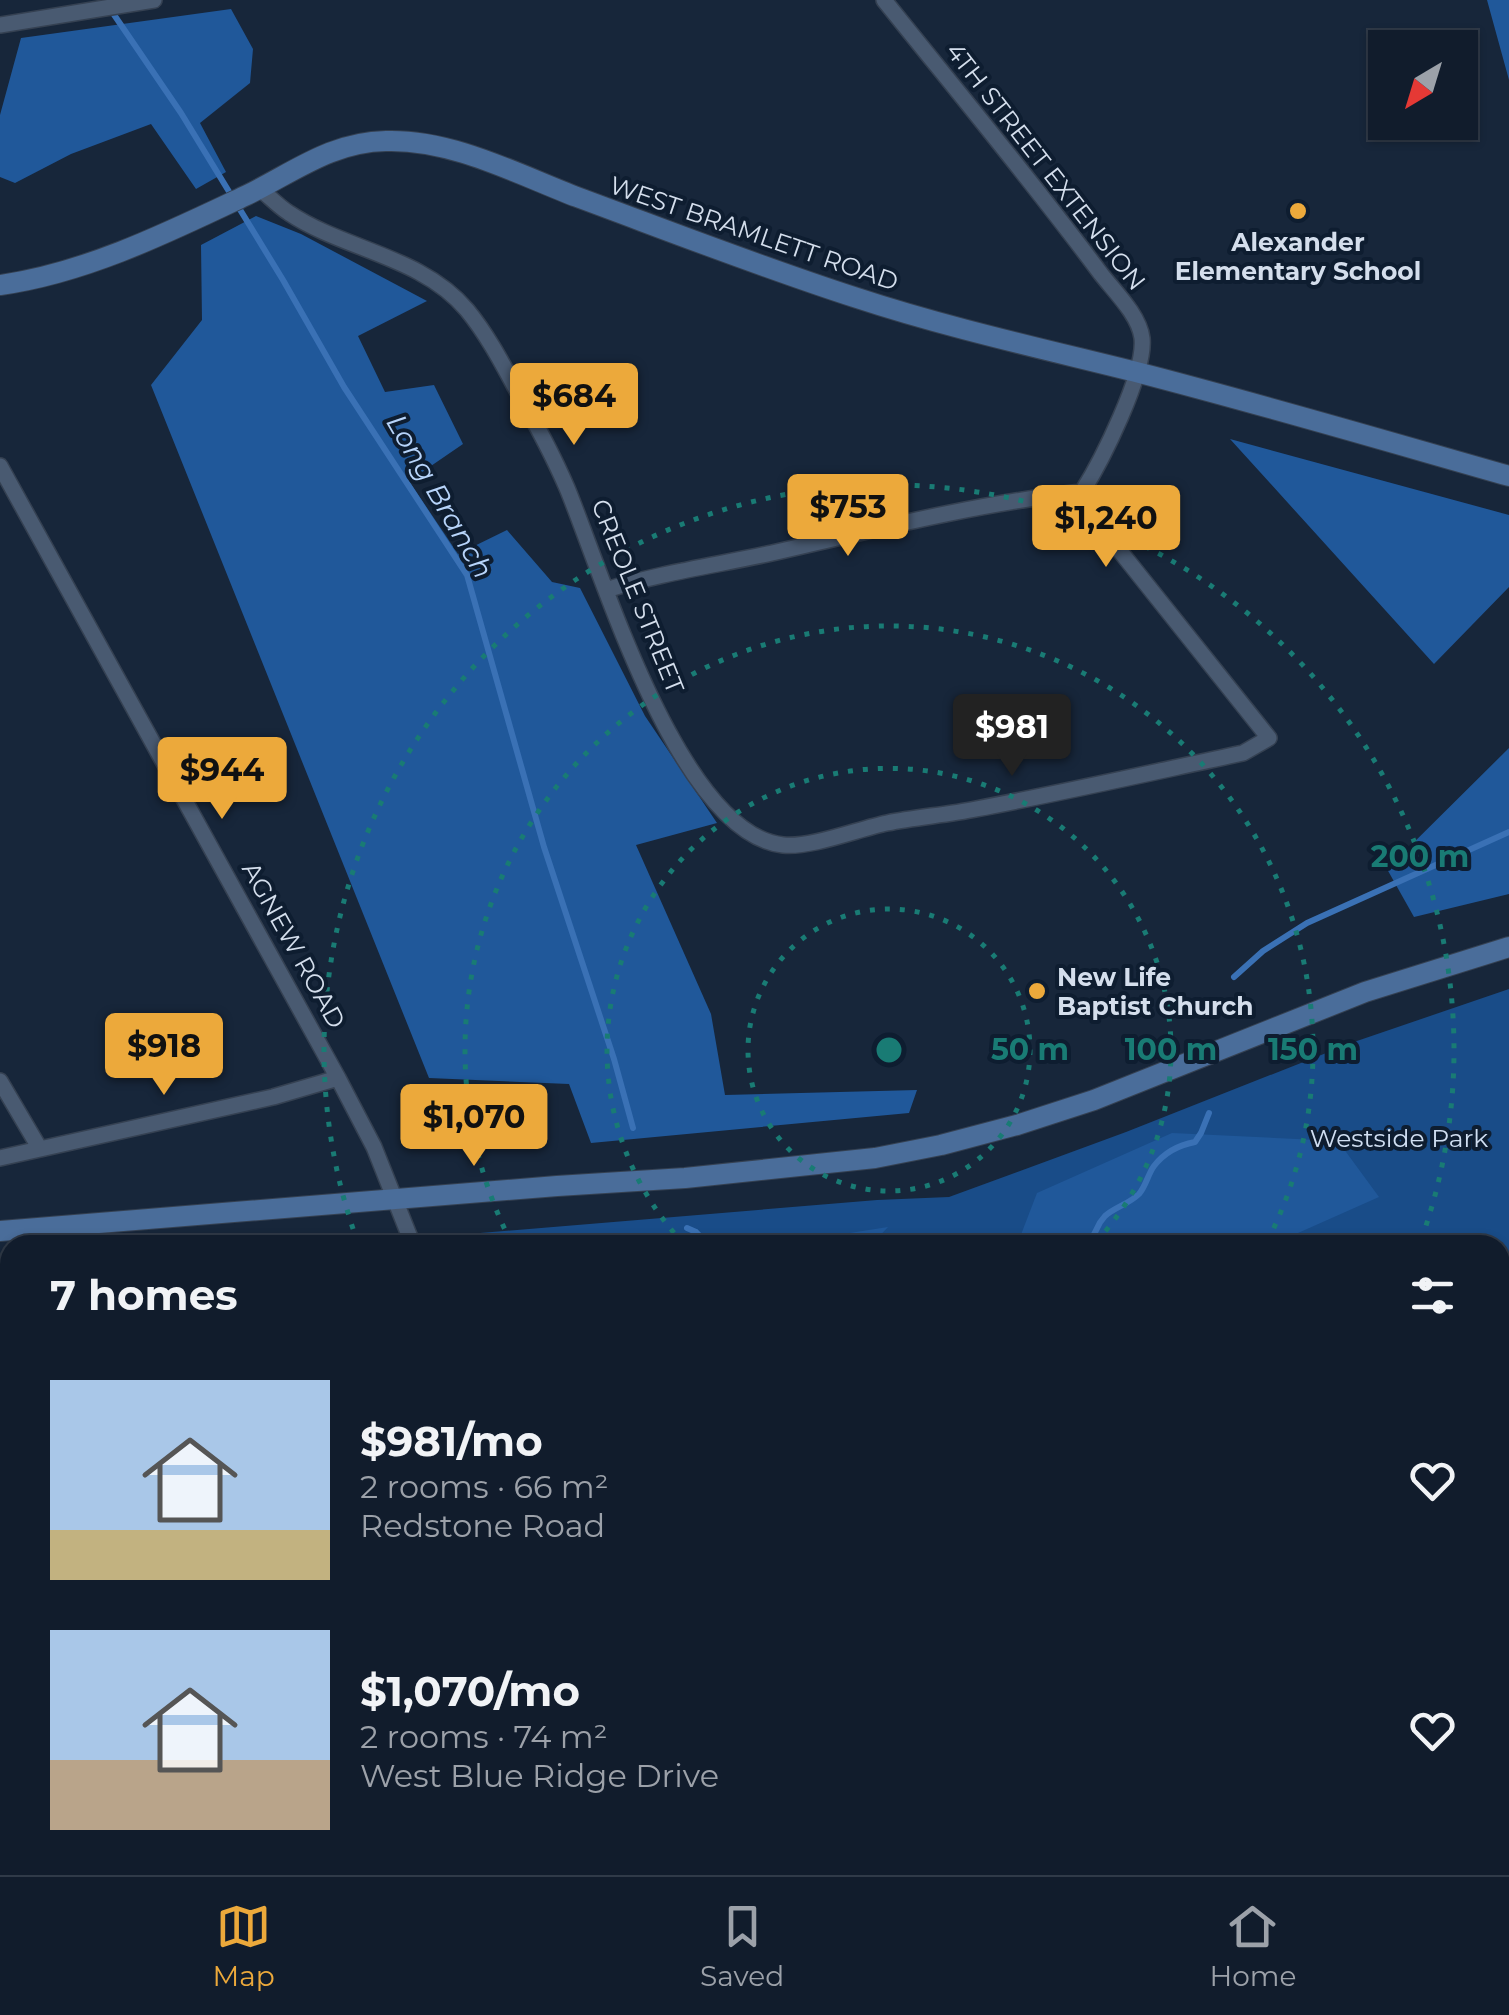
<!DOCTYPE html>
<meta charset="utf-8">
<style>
:root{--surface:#111c2c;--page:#1e2938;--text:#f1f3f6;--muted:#9ca1a9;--line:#303a48;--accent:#eca93b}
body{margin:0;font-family:Montserrat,sans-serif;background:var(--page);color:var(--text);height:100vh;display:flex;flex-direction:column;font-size:38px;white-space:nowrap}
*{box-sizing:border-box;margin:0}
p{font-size:32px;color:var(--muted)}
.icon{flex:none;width:55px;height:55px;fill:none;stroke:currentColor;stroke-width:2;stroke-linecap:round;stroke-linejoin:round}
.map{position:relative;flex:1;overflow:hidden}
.drawer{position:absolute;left:0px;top:1235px;width:1510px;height:640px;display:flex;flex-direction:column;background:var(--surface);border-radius:30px 30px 0 0;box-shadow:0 2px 8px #0004,0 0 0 2px var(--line)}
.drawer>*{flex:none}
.needle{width:65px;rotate:218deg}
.controls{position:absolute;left:1368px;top:30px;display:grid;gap:20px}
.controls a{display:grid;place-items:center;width:110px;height:110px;border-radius:0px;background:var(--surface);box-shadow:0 2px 8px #0004,0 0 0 2px var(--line);font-size:50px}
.price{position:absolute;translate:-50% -85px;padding:0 22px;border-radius:10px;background:var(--accent);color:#111;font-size:32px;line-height:65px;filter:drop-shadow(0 2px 5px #0008)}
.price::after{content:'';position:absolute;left:50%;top:60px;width:30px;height:22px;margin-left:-15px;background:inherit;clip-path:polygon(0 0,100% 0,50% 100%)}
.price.on{background:#222;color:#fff}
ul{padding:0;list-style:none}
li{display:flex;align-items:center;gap:30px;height:250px;padding:0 50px}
li span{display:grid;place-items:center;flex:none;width:280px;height:200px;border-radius:0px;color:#555}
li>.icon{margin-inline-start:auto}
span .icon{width:120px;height:120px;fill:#fffc;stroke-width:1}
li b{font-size:42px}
h2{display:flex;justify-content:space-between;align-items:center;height:120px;padding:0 50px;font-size:42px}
.menu{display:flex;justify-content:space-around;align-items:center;height:140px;border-top:2px solid var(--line);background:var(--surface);font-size:28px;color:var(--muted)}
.menu a{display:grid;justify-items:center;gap:5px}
.menu .on{color:var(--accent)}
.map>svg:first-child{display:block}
.green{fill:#194c88}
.forest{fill:#20589a}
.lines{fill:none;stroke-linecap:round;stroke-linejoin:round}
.stream{stroke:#3a71b5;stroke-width:6}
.street-casing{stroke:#354152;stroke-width:18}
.secondary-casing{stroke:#354152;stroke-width:22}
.street{stroke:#495a71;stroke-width:15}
.secondary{stroke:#4a6d9a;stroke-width:20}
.ring{fill:none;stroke:#197b74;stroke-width:5;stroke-dasharray:5 10}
.poi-dot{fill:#eca93b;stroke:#0e1d30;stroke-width:4}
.labels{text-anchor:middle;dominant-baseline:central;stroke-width:8;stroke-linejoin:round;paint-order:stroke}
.street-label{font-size:25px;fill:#d4deec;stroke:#0e1d30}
.poi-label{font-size:25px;font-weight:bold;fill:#d4deec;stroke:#0e1d30}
.park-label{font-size:25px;fill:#d0dff2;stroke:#0e1d30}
.water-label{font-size:28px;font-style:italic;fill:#b7d4fa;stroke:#0e1d30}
.centre{fill:#197b74;stroke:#0e1d30;stroke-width:5}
.ring-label{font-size:30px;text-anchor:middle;font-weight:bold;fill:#197b74;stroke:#0e1d30;stroke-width:8;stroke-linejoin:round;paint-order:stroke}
</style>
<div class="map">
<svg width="1509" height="1875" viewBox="0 0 1509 1875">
<rect width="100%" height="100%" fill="#17263a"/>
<path class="green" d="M 1509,989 L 1509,1875 L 1177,1875 L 1172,1865 L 1500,1865 L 1500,1245 L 437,1245 L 444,1236 L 877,1200 L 949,1197 L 1126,1132 L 1354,1042 Z
M 644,1865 L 761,1865 L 758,1875 L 647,1875 Z"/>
<path class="forest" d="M 1487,0 L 1509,0 L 1509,80 Z
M 231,9 L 253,49 L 250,83 L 200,123 L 226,172 L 196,189 L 151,124 L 71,154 L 15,183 L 0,177 L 0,115 L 21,38 Z
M 256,216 L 301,234 L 427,301 L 358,336 L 385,392 L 434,385 L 463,444 L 409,481 L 458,554 L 507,530 L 552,582 L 580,588 L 645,716 L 717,823 L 636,845 L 711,1014 L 725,1095 L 917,1090 L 909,1113 L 591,1143 L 569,1084 L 429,1078 L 151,385 L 202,320 L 201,245 Z
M 1230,439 L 1509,515 L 1509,587 L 1434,664 Z
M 1509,748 L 1509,894 L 1414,917 L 1387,869 Z
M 1172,1133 L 1338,1141 L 1379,1197 L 1271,1245 L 1017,1245 L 1037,1193 Z
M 888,1227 L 871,1245 L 773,1245 Z
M 229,1865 L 617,1865 L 621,1875 L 239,1875 Z
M 761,1865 L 1298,1865 L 1312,1875 L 758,1875 Z"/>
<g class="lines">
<path class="stream" d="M 104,0 L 181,113 L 283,280 L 344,387 L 467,575 L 544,847 L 614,1059 L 633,1128
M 1234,977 L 1263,951 L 1307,923 L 1509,832
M 687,1228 L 696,1232 L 709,1245
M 681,1245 L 696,1232
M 1071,1245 C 1103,1239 1089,1233 1105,1216 C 1115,1207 1129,1204 1139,1194 C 1146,1186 1148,1174 1154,1166 C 1164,1153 1179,1145 1195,1142 L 1201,1133 L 1209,1113
M 532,1865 L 533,1875
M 1101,1865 L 1108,1875"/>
<g class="street-casing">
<path id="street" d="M 0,25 L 154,0
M 260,189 C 269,196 278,206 289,213 C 344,250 422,256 467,310 C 486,333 501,361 515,387 C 534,420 552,453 567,488 C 602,572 679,834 783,845 C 811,848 858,829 887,823 C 916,817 947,815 976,809 C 1066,792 1154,772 1243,753 L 1269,738 L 1104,531 L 1082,492 C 1101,462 1146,373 1142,338 C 1139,315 1115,292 1101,274 C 1032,181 957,91 884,0
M 0,466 L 338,1078 L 374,1147 L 413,1245
M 606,590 C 660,573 717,565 772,553 C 872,530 979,503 1082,492
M 0,1081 L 40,1149
M 0,1158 L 273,1097 L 338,1078
M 0,1727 L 10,1736
M 130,1865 L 133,1875
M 631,1865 L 635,1875"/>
</g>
<g class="secondary-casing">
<path id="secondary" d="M 0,285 C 86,273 169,232 247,195 C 294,172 331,142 386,141 C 452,139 517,174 577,197 C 669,231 761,267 854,297 C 948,328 1044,349 1140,373 C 1264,405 1386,441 1509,476
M 0,1231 L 557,1186 L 685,1178 L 875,1158 L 941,1145 L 1017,1125 L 1094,1100 L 1365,992 L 1509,947"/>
</g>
<use href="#street" class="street"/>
<use href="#secondary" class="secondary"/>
</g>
<g class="ring">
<circle cx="889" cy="1050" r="141"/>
<path d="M684 1244A282 282 0 1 1 1094 1244"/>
<path d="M511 1242A424 424 0 1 1 1267 1242"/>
<path d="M358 1243A565 565 0 1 1 1420 1243"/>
</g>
<g class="poi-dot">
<circle cx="1298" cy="211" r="10"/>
<circle cx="1037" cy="991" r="10"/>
</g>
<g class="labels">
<g class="street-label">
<text transform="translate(1046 166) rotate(52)">4TH STREET EXTENSION</text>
<text transform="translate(754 233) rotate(19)">WEST BRAMLETT ROAD</text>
<text transform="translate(638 596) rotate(68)">CREOLE STREET</text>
<text transform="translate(294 945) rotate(61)">AGNEW ROAD</text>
</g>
<g class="poi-label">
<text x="1298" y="242">Alexander<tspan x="1298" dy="29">Elementary School</tspan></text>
<text x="1057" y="977" text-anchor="start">New Life<tspan x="1057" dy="29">Baptist Church</tspan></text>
</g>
<g class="park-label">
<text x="1399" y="1138">Westside Park</text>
</g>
<g class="water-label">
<text transform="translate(440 496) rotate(60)">Long Branch</text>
</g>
</g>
<circle cx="889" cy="1050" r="15" class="centre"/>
<g class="ring-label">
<text x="1420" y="867">200 m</text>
<text x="1030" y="1060">50 m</text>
<text x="1171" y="1060">100 m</text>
<text x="1313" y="1060">150 m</text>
</g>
</svg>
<div class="controls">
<a><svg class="needle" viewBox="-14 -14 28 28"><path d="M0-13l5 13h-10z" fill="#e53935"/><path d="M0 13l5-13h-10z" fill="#9ca1a9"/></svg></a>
</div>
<b class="price" style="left:574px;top:448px">$684</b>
<b class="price" style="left:848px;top:559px">$753</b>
<b class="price" style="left:1106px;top:570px">$1,240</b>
<b class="price on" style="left:1012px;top:779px">$981</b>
<b class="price" style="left:222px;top:822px">$944</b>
<b class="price" style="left:164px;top:1098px">$918</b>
<b class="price" style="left:474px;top:1169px">$1,070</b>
<section class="drawer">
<h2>7 homes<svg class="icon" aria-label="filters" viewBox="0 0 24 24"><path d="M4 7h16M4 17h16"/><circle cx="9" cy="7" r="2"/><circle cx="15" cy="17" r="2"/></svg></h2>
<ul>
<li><span style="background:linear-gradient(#a9c7e8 75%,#c2b280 0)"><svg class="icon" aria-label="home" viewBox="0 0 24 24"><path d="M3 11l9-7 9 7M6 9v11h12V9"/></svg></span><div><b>$981/mo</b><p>2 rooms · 66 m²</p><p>Redstone Road</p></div><svg class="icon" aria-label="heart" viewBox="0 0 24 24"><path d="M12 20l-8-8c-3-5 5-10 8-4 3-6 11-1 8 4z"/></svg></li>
<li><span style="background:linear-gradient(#a9c7e8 65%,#b9a48a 0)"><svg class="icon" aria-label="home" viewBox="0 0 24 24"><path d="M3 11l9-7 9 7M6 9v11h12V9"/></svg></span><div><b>$1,070/mo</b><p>2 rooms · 74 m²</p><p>West Blue Ridge Drive</p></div><svg class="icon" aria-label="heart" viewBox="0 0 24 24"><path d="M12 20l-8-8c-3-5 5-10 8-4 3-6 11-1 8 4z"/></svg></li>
</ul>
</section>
</div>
<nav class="menu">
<a class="on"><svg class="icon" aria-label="map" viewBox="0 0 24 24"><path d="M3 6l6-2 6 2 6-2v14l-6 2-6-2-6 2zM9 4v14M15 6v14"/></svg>Map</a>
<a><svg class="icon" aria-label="saved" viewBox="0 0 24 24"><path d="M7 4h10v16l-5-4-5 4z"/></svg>Saved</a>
<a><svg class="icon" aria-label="home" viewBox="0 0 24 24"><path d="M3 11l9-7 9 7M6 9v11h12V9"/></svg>Home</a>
</nav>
